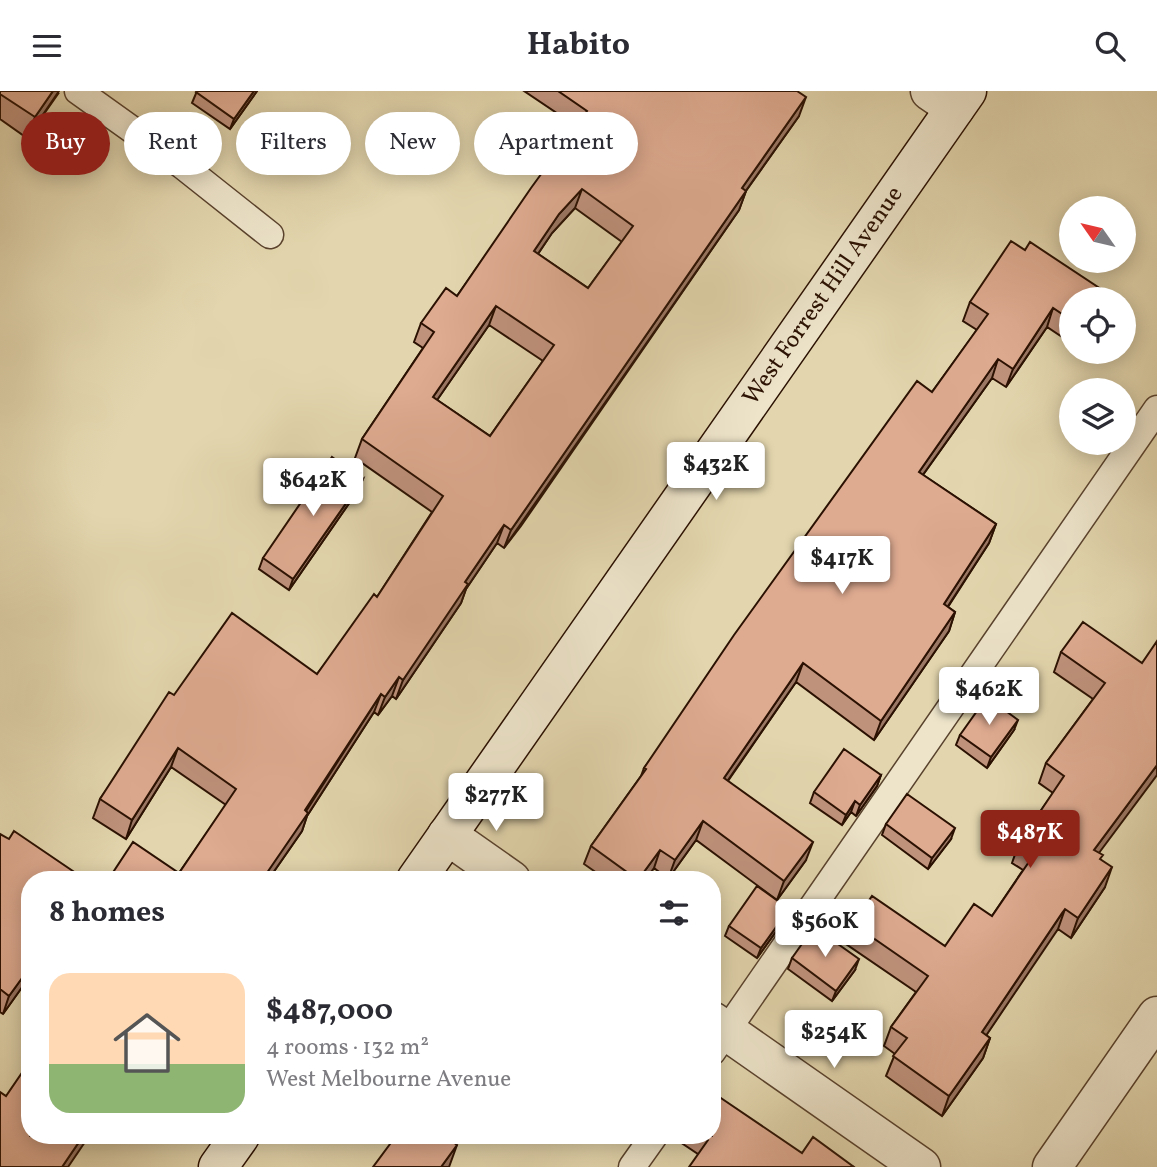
<!DOCTYPE html>
<meta charset="utf-8">
<style>
:root{--surface:#fff;--page:#f7f7f7;--text:#2b2b33;--muted:#7c7c81;--accent:#8f2418}
body{margin:0;font-family:Vollkorn,serif;background:var(--page);color:var(--text);height:100vh;display:flex;flex-direction:column;font-size:26px;white-space:nowrap}
*{box-sizing:border-box;margin:0}
p{font-size:23px;color:var(--muted)}
.icon{flex:none;width:38px;height:38px;fill:none;stroke:currentColor;stroke-width:2;stroke-linecap:round;stroke-linejoin:round}
.map{position:relative;flex:1;overflow:hidden}
.sheet{position:absolute;left:21px;top:780px;width:700px;height:273px;display:flex;flex-direction:column;background:var(--surface);border-radius:28px;box-shadow:0 4px 18px #0003}
.sheet>*{flex:none}
.guide{position:absolute;left:21px;top:21px;width:700px;height:63px;display:flex;gap:14px}
.needle{width:46px;rotate:304deg}
.controls{position:absolute;left:1059px;top:105px;display:grid;gap:14px}
.controls a{display:grid;place-items:center;width:77px;height:77px;border-radius:50%;background:var(--surface);box-shadow:0 4px 18px #0003;font-size:35px}
.price{position:absolute;translate:-50% -60px;padding:0 16px;border-radius:7px;background:#fff;color:#222;font-size:23px;line-height:46px;filter:drop-shadow(0 2px 4px #0008)}
.price::after{content:'';position:absolute;left:50%;top:42px;width:21px;height:16px;margin-left:-10px;background:inherit;clip-path:polygon(0 0,100% 0,50% 100%)}
.price.on{background:var(--accent);color:#fff}
ul{padding:0;list-style:none}
li{display:flex;align-items:center;gap:21px;height:175px;padding:0 28px}
li span{display:grid;place-items:center;flex:none;width:196px;height:140px;border-radius:21px;color:#555}
li>.icon{margin-inline-start:auto}
span .icon{width:84px;height:84px;fill:#fffc;stroke-width:1}
li b{font-size:30px}
h2{display:flex;justify-content:space-between;align-items:center;height:84px;padding:0 28px;font-size:30px}
.chip{padding:0 24px;border-radius:32px;background:var(--surface);box-shadow:0 4px 18px #0003;font-size:24px;line-height:63px}
.chip.on{background:var(--accent);color:#fff}
header{display:flex;justify-content:space-between;align-items:center;height:91px;padding:0 28px;background:var(--surface);font-size:32px;font-weight:700}
.map>svg:first-child{display:block}
.lines{fill:none;stroke-linecap:round;stroke-linejoin:round}
.lane-casing{stroke:#59422d;stroke-width:29}
.street-casing{stroke:#59422d;stroke-width:41}
.secondary-casing{stroke:#2b1102;stroke-width:41}
.lane{stroke:#ede4ca;stroke-width:26}
.street{stroke:#ede4ca;stroke-width:38}
.secondary{stroke:#ede4ca;stroke-width:38}
.wall{fill:#bf927c;stroke:#2b1102;stroke-width:2;fill-rule:evenodd}
.shaded-wall{fill:#9b7765;stroke:#2b1102;stroke-width:2}
.building{fill:#deaa90;stroke:#2b1102;stroke-width:2;fill-rule:evenodd}
.labels{text-anchor:middle;dominant-baseline:central;stroke-width:5;stroke-linejoin:round;paint-order:stroke}
.street-label{font-size:24px;fill:#2b1102;stroke:#ede4ca}
</style>
<header><svg class="icon" aria-label="menu" viewBox="0 0 24 24"><path d="M4 6h16M4 12h16M4 18h16"/></svg>Habito<svg class="icon" aria-label="search" viewBox="0 0 24 24"><circle cx="10" cy="10" r="6"/><path d="M15 15l6 6"/></svg></header>
<div class="map">
<svg width="1157" height="1076" viewBox="0 0 1157 1076">
<rect width="100%" height="100%" fill="#e3d6ae"/>
<filter id="stains"><feTurbulence type="fractalNoise" baseFrequency=".00286" numOctaves="4"/><feColorMatrix values="0 0 0 0 .2 0 0 0 0 .09 0 0 0 0 .02 0 0 0 .5 -.17"/></filter>
<radialGradient id="worn" r=".72"><stop offset=".6" stop-color="#630" stop-opacity="0"/><stop offset="1" stop-color="#630" stop-opacity=".3"/></radialGradient>
<g class="lines">
<g class="lane-casing">
<path id="lane" d="M 78,0 L 183,75 L 270,144
M 712,961 L 1157,318
M 632,1076 L 654,1045"/>
</g>
<g class="street-casing">
<path id="street" d="M 930,0 L 955,17
M 447,744 L 511,789
M 712,930 L 921,1076
M 1052,1076 L 1157,925"/>
</g>
<g class="secondary-casing">
<g id="secondary">
<path id="s1" d="M 416,789 L 967,0"/>
<path d="M 218,1076 L 240,1045"/>
</g>
</g>
<use href="#lane" class="lane"/>
<use href="#street" class="street"/>
<use href="#secondary" class="secondary"/>
</g>
<path class="wall" d="M 0,0 L 58,3 L 27,47 L 0,28 Z
M 197,0 L 257,0 L 230,38 L 192,12 Z
M 524,0 L 797,0 L 799,25 L 746,100 L 739,119 L 521,435 L 504,457 L 497,452 L 466,498 L 461,512 L 396,608 L 392,605 L 378,624 L 374,621 L 307,725 L 302,740 L 268,789 L 108,789 L 179,782 L 226,714 L 171,676 L 126,748 L 93,727 L 100,708 L 174,604 L 317,583 L 377,506 L 432,421 L 355,367 L 362,348 L 423,257 L 414,251 L 421,232 L 457,205 L 576,35 ZM 575,117 L 622,151 L 588,197 L 538,163 L 552,142 ZM 489,234 L 543,270 L 490,345 L 437,309 Z
M 1071,208 L 1071,252 L 1047,236 L 1006,296 L 992,287 L 923,384 L 996,433 L 989,452 L 948,516 L 955,521 L 949,540 L 874,649 L 796,591 L 728,690 L 806,769 L 777,809 L 696,749 L 668,788 L 654,777 L 645,789 L 607,789 L 584,773 L 591,755 L 641,685 L 644,677 L 932,301 L 977,239 L 963,230 L 970,211 Z
M 1084,261 L 1105,261 L 1099,271 Z
M 363,388 L 359,398 L 289,499 L 259,478 L 263,467 Z
M 1061,561 L 1142,572 L 1099,762 L 1105,796 L 1071,847 L 1058,838 L 1055,841 L 986,944 L 990,947 L 983,967 L 942,1025 L 886,985 L 895,963 L 884,955 L 891,936 L 916,901 L 846,853 L 853,833 L 945,855 L 992,825 L 1023,779 L 1012,772 L 1019,752 L 1053,702 L 1039,692 L 1046,672 L 1093,608 L 1054,581 Z
M 1014,639 L 987,677 L 956,654 L 960,644 Z
M 881,684 L 877,695 L 856,725 L 851,721 L 842,734 L 810,712 L 814,701 Z
M 886,733 L 951,748 L 928,778 L 882,744 Z
M 0,743 L 30,885 L 3,923 L 0,921 Z
M 785,828 L 757,867 L 725,845 L 729,835 Z
M 792,867 L 855,879 L 832,910 L 788,878 Z
M 671,1045 L 712,1045 L 802,1062 L 854,1076 L 698,1063 Z"/>
<path class="shaded-wall" d="M 53,0 L 59,0 L 27,47 L 35,26 Z
M 254,0 L 257,0 L 230,38 L 234,28 Z
M 806,6 L 799,25 L 735,115 L 742,97 Z
M 582,98 L 575,117 L 552,142 L 527,179 L 534,160 L 559,123 Z
M 746,100 L 739,119 L 504,457 L 511,439 Z
M 496,215 L 489,234 L 426,325 L 433,306 Z
M 1053,217 L 1047,236 L 1006,296 L 1013,278 Z
M 1129,217 L 1124,233 L 1124,225 Z
M 998,268 L 992,287 L 912,399 L 919,381 Z
M 363,388 L 359,398 L 289,499 L 293,488 Z
M 996,433 L 989,452 L 937,532 L 944,513 Z
M 504,434 L 497,452 L 466,498 L 461,512 L 396,608 L 403,589 L 465,491 Z
M 955,521 L 949,540 L 874,649 L 881,630 Z
M 803,572 L 796,591 L 717,705 L 724,687 Z
M 399,586 L 392,605 L 378,624 L 385,606 Z
M 381,603 L 374,621 L 307,725 L 302,740 L 268,789 L 262,789 Z
M 1018,629 L 1014,639 L 987,677 L 991,666 Z
M 178,657 L 171,676 L 126,748 L 132,729 Z
M 1157,674 L 1157,684 L 1087,778 L 1094,759 Z
M 881,684 L 877,695 L 856,725 L 860,714 Z
M 855,710 L 851,721 L 842,734 L 846,724 Z
M 703,730 L 696,749 L 668,788 L 675,769 Z
M 955,737 L 951,748 L 928,778 L 932,767 Z
M 813,751 L 806,769 L 777,809 L 784,790 Z
M 660,759 L 654,777 L 645,789 L 638,789 Z
M 1112,776 L 1105,796 L 1071,847 L 1078,827 Z
M 789,818 L 785,828 L 757,867 L 761,857 Z
M 1065,818 L 1058,838 L 975,961 L 982,941 Z
M 859,868 L 855,879 L 832,910 L 836,900 Z
M 30,876 L 30,885 L 3,923 L 9,905 Z
M 990,947 L 983,967 L 942,1025 L 949,1005 Z
M 83,1045 L 89,1045 L 68,1076 L 62,1076 Z
M 457,1054 L 449,1076 L 441,1076 Z"/>
<path class="building" d="M 0,0 L 53,0 L 35,26 L 0,3 Z
M 197,0 L 254,0 L 234,28 L 196,1 Z
M 558,0 L 797,0 L 806,6 L 742,97 L 746,100 L 527,416 L 511,439 L 504,434 L 465,491 L 468,493 L 403,589 L 399,586 L 385,606 L 381,603 L 305,719 L 308,722 L 262,789 L 108,789 L 133,751 L 179,782 L 236,698 L 178,657 L 132,729 L 100,708 L 169,601 L 174,604 L 232,522 L 317,583 L 374,503 L 377,506 L 443,405 L 362,348 L 434,241 L 421,232 L 446,197 L 457,205 L 531,97 L 587,20 ZM 582,98 L 633,135 L 588,197 L 534,160 L 559,123 ZM 496,215 L 554,254 L 490,345 L 433,306 Z
M 1011,150 L 1025,159 L 1030,151 L 1116,208 L 1071,208 L 1071,229 L 1053,217 L 1013,278 L 998,268 L 919,381 L 996,433 L 944,513 L 955,521 L 881,630 L 803,572 L 724,687 L 813,751 L 784,790 L 703,730 L 675,769 L 660,759 L 638,789 L 591,755 L 646,678 L 644,677 L 734,544 L 917,290 L 932,301 L 988,223 L 970,211 Z
M 1124,213 L 1129,217 L 1124,225 Z
M 332,366 L 363,388 L 293,488 L 263,467 Z
M 1083,531 L 1142,572 L 1157,550 L 1157,674 L 1094,759 L 1103,764 L 1100,768 L 1112,776 L 1078,827 L 1065,818 L 1062,822 L 982,941 L 990,947 L 949,1005 L 893,965 L 907,947 L 891,936 L 928,885 L 853,833 L 872,805 L 945,855 L 974,813 L 992,825 L 1035,762 L 1019,752 L 1064,685 L 1046,672 L 1105,592 L 1061,561 Z
M 987,606 L 1018,629 L 991,666 L 960,644 Z
M 844,658 L 881,684 L 860,714 L 855,710 L 846,724 L 814,701 Z
M 907,703 L 955,737 L 932,767 L 886,733 Z
M 14,740 L 86,789 L 30,789 L 30,876 L 9,905 L 0,898 L 0,743 L 9,748 Z
M 757,795 L 789,818 L 761,857 L 729,835 Z
M 814,836 L 859,868 L 836,900 L 792,867 Z
M 30,970 L 30,1045 L 83,1045 L 62,1076 L 0,1076 L 0,1001 L 6,1005 Z
M 712,1001 L 802,1062 L 813,1046 L 854,1076 L 689,1076 L 708,1049 L 702,1045 L 712,1045 Z
M 396,1045 L 445,1045 L 457,1054 L 441,1076 L 373,1076 Z"/>
<g class="labels">
<g class="street-label">
<text stroke="none"><textPath href="#s1" startOffset="712">West Forrest Hill Avenue</textPath></text>
</g>
</g>
<rect width="100%" height="100%" filter="url(#stains)"/>
<rect width="100%" height="100%" fill="url(#worn)"/>
</svg>
<div class="controls">
<a><svg class="needle" viewBox="-14 -14 28 28"><path d="M0-13l5 13h-10z" fill="#e53935"/><path d="M0 13l5-13h-10z" fill="#7c7c81"/></svg></a>
<a><svg class="icon" aria-label="locate" viewBox="0 0 24 24"><circle cx="12" cy="12" r="6"/><path d="M12 2v4M12 18v4M2 12h4M18 12h4"/></svg></a>
<a><svg class="icon" aria-label="layers" viewBox="0 0 24 24"><path d="M12 4l9 5-9 5-9-5zM3 14l9 5 9-5"/></svg></a>
</div>
<b class="price" style="left:716px;top:411px">$432K</b>
<b class="price" style="left:313px;top:427px">$642K</b>
<b class="price" style="left:842px;top:505px">$417K</b>
<b class="price" style="left:989px;top:636px">$462K</b>
<b class="price" style="left:496px;top:742px">$277K</b>
<b class="price on" style="left:1030px;top:779px">$487K</b>
<b class="price" style="left:825px;top:868px">$560K</b>
<b class="price" style="left:834px;top:979px">$254K</b>
<div class="guide">
<a class="chip on">Buy</a>
<a class="chip">Rent</a>
<a class="chip">Filters</a>
<a class="chip">New</a>
<a class="chip">Apartment</a>
</div>
<section class="sheet">
<h2>8 homes<svg class="icon" aria-label="filters" viewBox="0 0 24 24"><path d="M4 7h16M4 17h16"/><circle cx="9" cy="7" r="2"/><circle cx="15" cy="17" r="2"/></svg></h2>
<ul>
<li><span style="background:linear-gradient(#ffd9b3 65%,#8fb573 0)"><svg class="icon" aria-label="home" viewBox="0 0 24 24"><path d="M3 11l9-7 9 7M6 9v11h12V9"/></svg></span><div><b>$487,000</b><p>4 rooms · 132 m²</p><p>West Melbourne Avenue</p></div></li>
</ul>
</section>
</div>
